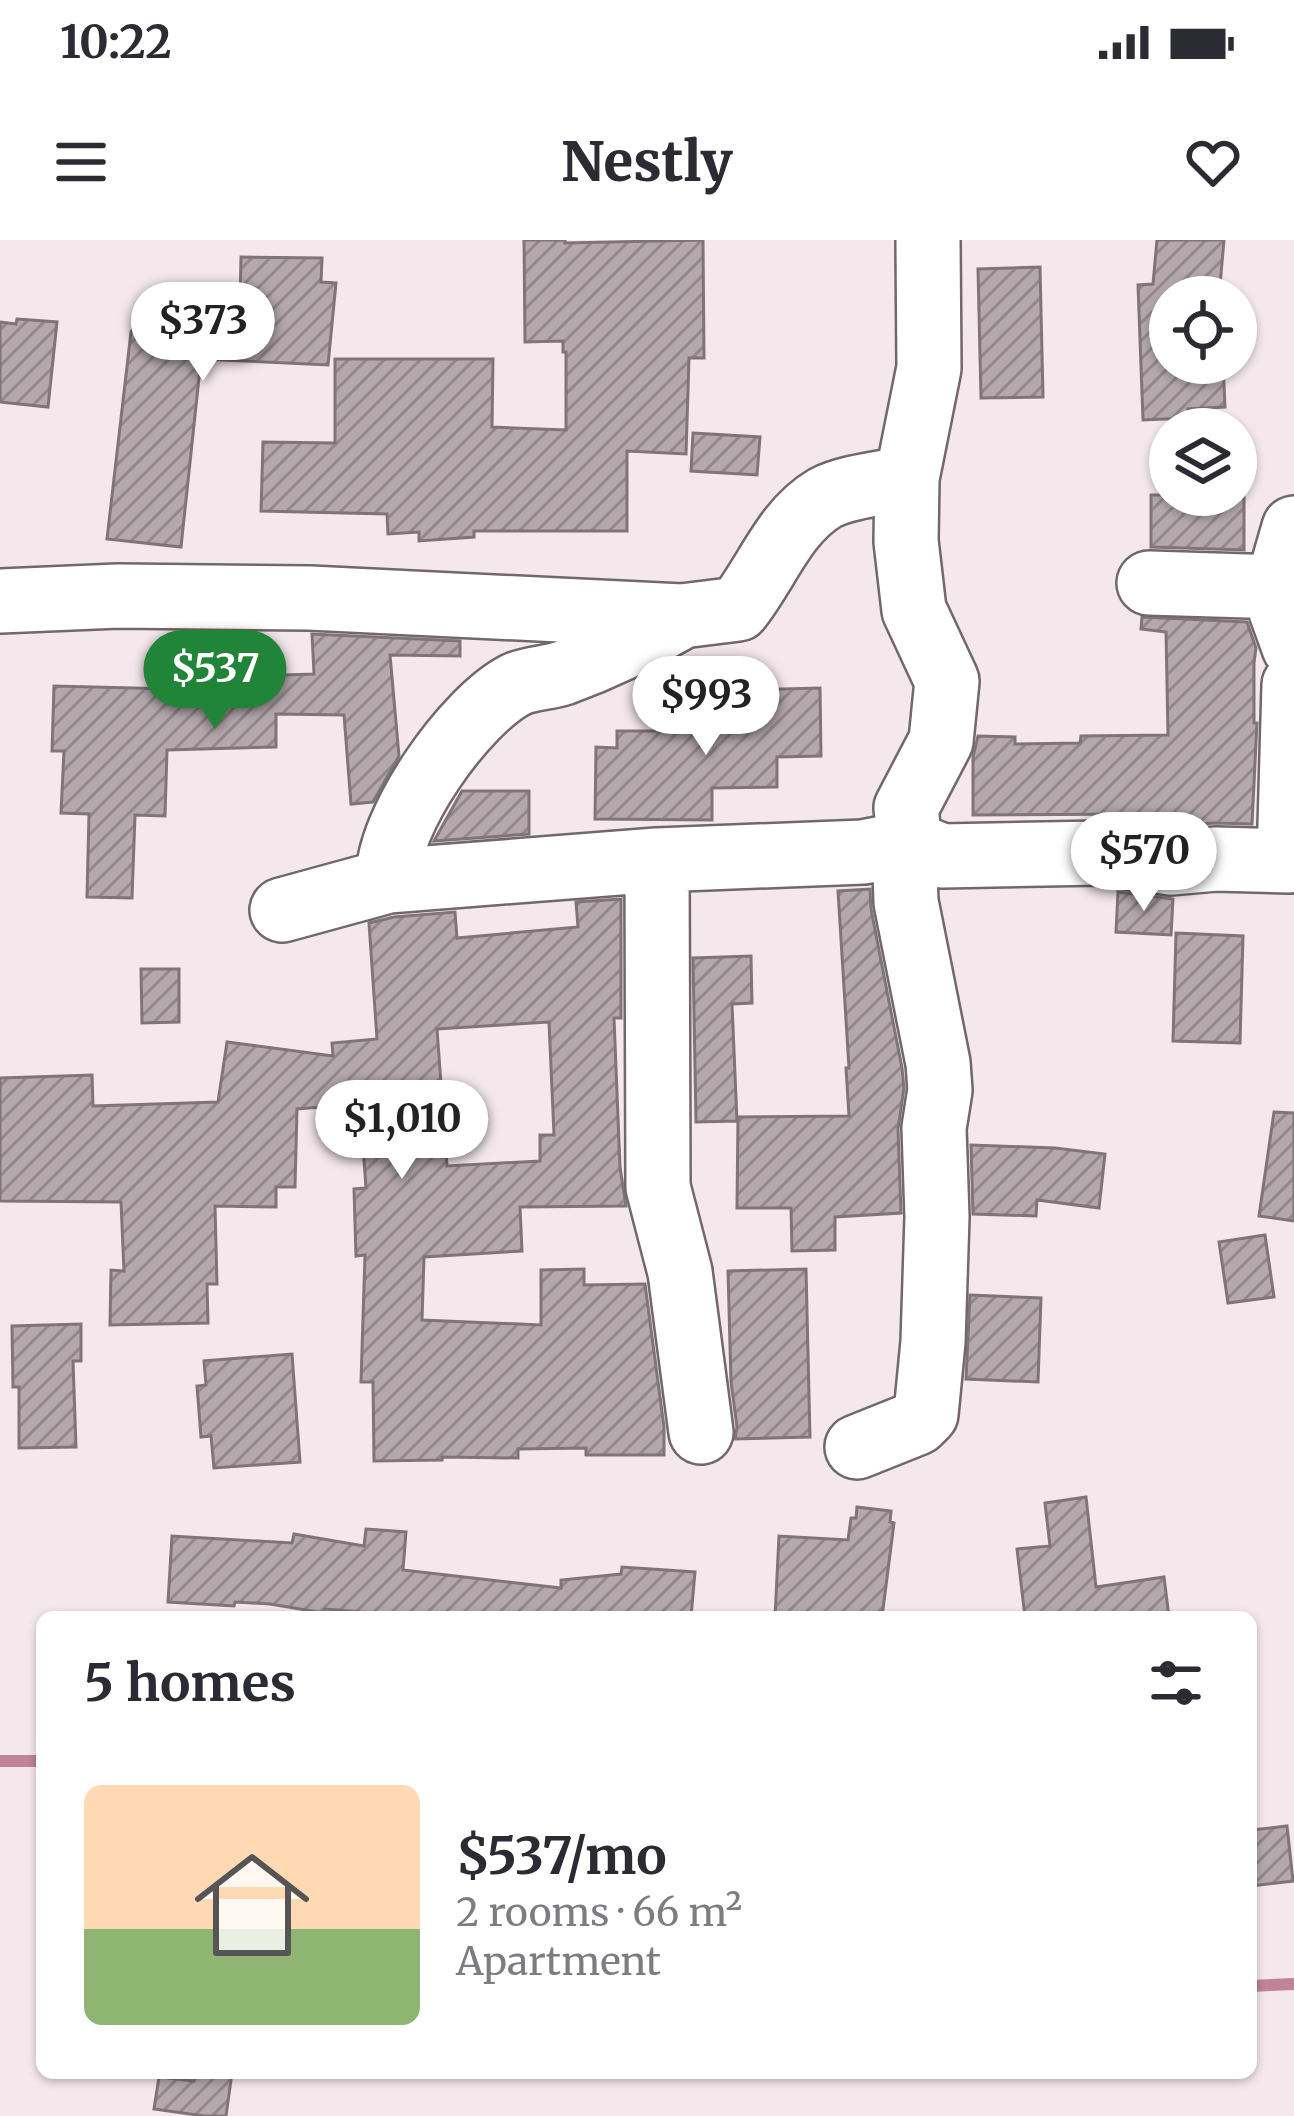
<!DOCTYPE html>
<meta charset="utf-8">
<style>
:root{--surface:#fff;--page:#f2f2f3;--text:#2b2b33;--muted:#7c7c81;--accent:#218539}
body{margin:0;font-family:Merriweather,serif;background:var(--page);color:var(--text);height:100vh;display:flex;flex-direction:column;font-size:45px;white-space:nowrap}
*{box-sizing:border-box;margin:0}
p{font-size:39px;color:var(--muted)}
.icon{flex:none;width:66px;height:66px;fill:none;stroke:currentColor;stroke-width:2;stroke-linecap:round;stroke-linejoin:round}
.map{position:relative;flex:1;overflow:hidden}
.drawer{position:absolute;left:36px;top:1371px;width:1221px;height:468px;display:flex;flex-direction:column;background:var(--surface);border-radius:18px;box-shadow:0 3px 9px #0004}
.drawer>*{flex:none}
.controls{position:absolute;left:1149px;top:36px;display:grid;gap:24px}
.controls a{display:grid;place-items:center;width:108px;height:108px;border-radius:50%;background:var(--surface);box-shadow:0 3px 9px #0004;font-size:60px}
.price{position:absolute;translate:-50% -102px;padding:0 27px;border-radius:42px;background:#fff;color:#222;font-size:39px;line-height:78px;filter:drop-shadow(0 3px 6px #0008)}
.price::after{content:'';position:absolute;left:50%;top:72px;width:36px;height:27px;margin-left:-18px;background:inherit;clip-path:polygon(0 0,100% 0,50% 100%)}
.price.active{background:var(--accent);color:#fff}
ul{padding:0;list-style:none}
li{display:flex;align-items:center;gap:36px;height:300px;padding:0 48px}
li span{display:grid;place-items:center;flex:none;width:336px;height:240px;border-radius:18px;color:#555}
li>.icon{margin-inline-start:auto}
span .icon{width:144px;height:144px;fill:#fffc;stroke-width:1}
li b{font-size:51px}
h2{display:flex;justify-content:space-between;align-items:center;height:144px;padding:0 48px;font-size:51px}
.status{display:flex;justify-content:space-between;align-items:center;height:84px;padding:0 60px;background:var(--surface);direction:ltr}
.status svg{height:33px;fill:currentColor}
header{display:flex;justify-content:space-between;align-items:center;height:156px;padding:0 48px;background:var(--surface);font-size:54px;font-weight:800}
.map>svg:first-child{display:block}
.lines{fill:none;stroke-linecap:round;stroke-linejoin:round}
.stream{stroke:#c08398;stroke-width:12}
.building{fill:url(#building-hatch);stroke:#807478;stroke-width:3;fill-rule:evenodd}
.minor-casing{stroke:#72676a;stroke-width:68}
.minor{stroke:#fff;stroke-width:63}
</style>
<div class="status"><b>10:22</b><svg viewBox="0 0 49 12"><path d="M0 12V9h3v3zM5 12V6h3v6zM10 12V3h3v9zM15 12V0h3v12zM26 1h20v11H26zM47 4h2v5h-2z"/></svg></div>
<header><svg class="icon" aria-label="menu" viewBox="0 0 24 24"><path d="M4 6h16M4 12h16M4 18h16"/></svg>Nestly<svg class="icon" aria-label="heart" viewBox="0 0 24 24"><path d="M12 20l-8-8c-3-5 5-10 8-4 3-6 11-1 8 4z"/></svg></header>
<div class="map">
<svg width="1294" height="1876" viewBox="0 0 1294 1876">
<defs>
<pattern id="building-hatch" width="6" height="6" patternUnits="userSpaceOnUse" patternTransform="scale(3)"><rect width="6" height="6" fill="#b5a8ac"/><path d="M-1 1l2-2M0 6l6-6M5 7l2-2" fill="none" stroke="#92888b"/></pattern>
</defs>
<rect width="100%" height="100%" fill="#f5e8ec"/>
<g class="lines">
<path class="stream" d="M 0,1521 L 42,1521
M 1251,1746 L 1294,1744"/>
</g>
<path class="building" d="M 524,0 L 565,0 L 565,3 L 703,0 L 704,118 L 689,118 L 686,214 L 627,211 L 627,291 L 474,291 L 474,297 L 419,301 L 419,292 L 388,294 L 387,274 L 261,271 L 263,202 L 335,203 L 335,119 L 493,119 L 492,187 L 566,190 L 566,112 L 563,112 L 563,101 L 525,102 Z
M 1157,0 L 1224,0 L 1219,57 L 1170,57 L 1170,123 L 1223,123 L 1225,167 L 1188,169 L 1188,178 L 1143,180 L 1138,45 L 1153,44 Z
M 241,17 L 322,18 L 321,42 L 336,43 L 328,125 L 201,119 L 181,307 L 107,299 L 131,92 L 151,55 L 239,102 Z
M 1040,27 L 1043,157 L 981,158 L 978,29 Z
M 17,79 L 57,82 L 48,167 L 0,162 L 0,82 L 16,84 Z
M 693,193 L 760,197 L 757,235 L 691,231 Z
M 1151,255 L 1244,255 L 1244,310 L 1151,307 Z
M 1142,377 L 1247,382 L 1256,408 L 1254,423 L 1254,483 L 1257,483 L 1252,584 L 1213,583 L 1172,587 L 1142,583 L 1142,574 L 973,575 L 973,517 L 978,496 L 1015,497 L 1015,504 L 1080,503 L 1081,496 L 1168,495 L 1166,392 L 1141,389 Z
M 176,393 L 220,393 L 219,437 L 314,434 L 312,394 L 460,401 L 460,416 L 390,415 L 399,516 L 373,562 L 351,564 L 344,475 L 276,474 L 276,507 L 167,510 L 165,576 L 135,575 L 132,658 L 87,657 L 89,574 L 61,573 L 64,511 L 52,511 L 54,446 L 175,449 Z
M 820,448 L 821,516 L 777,517 L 777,547 L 712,548 L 712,580 L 595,579 L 596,507 L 617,508 L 617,491 L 737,491 L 737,450 Z
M 462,551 L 529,551 L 529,594 L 434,601 Z
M 870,649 L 871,669 L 902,828 L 904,848 L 898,889 L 901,973 L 835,977 L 835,1010 L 792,1011 L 791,968 L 737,968 L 738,877 L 849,876 L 846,828 L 849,828 L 838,651 Z
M 1118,652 L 1173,659 L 1171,695 L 1116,692 Z
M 621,659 L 621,778 L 614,778 L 620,927 L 626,966 L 520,967 L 522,1011 L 424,1017 L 422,1080 L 541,1085 L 541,1030 L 584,1029 L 584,1045 L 645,1044 L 664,1187 L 664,1215 L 586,1215 L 586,1208 L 518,1209 L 518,1218 L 442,1217 L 442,1220 L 374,1221 L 373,1142 L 361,1142 L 365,1015 L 356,1016 L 354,949 L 366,948 L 360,864 L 297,869 L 295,947 L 276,947 L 276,967 L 215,966 L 217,1044 L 207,1044 L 208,1083 L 110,1085 L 111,1030 L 124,1031 L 121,962 L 0,961 L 0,838 L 92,835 L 93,866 L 218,862 L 227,802 L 333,816 L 332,803 L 377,799 L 369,683 L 394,677 L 455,672 L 457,698 L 578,687 L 576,662 ZM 549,782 L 554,895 L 540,895 L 540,921 L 447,926 L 437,789 Z
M 1176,693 L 1243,696 L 1240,803 L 1173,801 Z
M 751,716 L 752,763 L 732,764 L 737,881 L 696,882 L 693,718 Z
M 141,729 L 179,729 L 179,782 L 142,783 Z
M 1274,872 L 1294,873 L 1294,981 L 1259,976 Z
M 971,905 L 1055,908 L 1105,914 L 1099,968 L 1037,960 L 1036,976 L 973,974 Z
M 1265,995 L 1274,1057 L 1228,1063 L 1219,1002 Z
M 806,1029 L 810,1197 L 735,1199 L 737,1187 L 731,1142 L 728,1031 Z
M 970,1055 L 1041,1058 L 1038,1142 L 966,1139 Z
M 81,1084 L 81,1121 L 73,1121 L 76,1207 L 19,1208 L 19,1147 L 13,1147 L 12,1086 Z
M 292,1114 L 300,1222 L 214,1228 L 211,1196 L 201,1197 L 197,1146 L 206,1145 L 204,1121 Z
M 1086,1257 L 1096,1347 L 1164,1337 L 1169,1377 L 1025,1377 L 1017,1309 L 1050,1306 L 1045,1263 Z
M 857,1267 L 891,1271 L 890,1282 L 894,1283 L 882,1377 L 775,1377 L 779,1296 L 848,1300 L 851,1278 L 856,1278 Z
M 366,1289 L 406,1292 L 403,1330 L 561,1348 L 561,1340 L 621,1334 L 622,1327 L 695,1332 L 691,1377 L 423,1377 L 325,1369 L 324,1373 L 270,1364 L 235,1362 L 234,1366 L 168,1362 L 172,1296 L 292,1303 L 294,1294 L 364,1306 Z
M 1287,1586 L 1293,1641 L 1251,1646 L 1251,1590 Z
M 196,1833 L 232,1833 L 226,1876 L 204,1876 L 154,1869 L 159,1837 L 194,1841 Z"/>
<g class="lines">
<g class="minor-casing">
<path id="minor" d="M 1294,288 L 1277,347 L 1281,371 L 1294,407
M 1149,343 L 1277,347
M 0,361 L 118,356 L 310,358 L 682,376 L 738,369 C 767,333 784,282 825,258 C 845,247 883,243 907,238
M 657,620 L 658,947 L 680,1032 L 701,1192
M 388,641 C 386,582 465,470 517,444 C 531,438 548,438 563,433 C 604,418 643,399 681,377
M 282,670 L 388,641 L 657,620 L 863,612 L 910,603 L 942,616 L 1100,613 L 1171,623 L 1216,619 L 1289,621 L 1294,445
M 857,1207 L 917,1183 L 926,1174 L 933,1102 L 937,977 L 934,888 L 940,850 L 938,823 L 906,662 L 905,631 L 910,603 L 906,568 L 941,501 L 947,441 L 914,370 L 906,301 L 907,238 L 929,128 L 928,0"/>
</g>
<use href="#minor" class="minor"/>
</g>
</svg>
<div class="controls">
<a><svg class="icon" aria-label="locate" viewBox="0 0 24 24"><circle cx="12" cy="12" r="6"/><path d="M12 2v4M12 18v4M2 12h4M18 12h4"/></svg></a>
<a><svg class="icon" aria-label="layers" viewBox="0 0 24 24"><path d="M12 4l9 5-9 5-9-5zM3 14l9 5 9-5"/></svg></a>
</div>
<b class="price" style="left:203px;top:144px">$373</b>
<b class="price active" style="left:215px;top:492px">$537</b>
<b class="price" style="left:706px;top:518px">$993</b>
<b class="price" style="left:1144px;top:674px">$570</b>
<b class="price" style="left:402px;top:942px">$1,010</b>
<section class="drawer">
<h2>5 homes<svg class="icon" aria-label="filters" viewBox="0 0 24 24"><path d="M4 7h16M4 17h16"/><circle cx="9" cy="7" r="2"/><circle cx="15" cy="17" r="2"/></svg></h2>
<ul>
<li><span style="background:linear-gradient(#ffd9b3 60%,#8fb573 0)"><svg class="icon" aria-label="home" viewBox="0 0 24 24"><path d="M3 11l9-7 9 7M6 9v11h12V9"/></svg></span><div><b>$537/mo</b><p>2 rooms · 66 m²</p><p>Apartment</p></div></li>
</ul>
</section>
</div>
